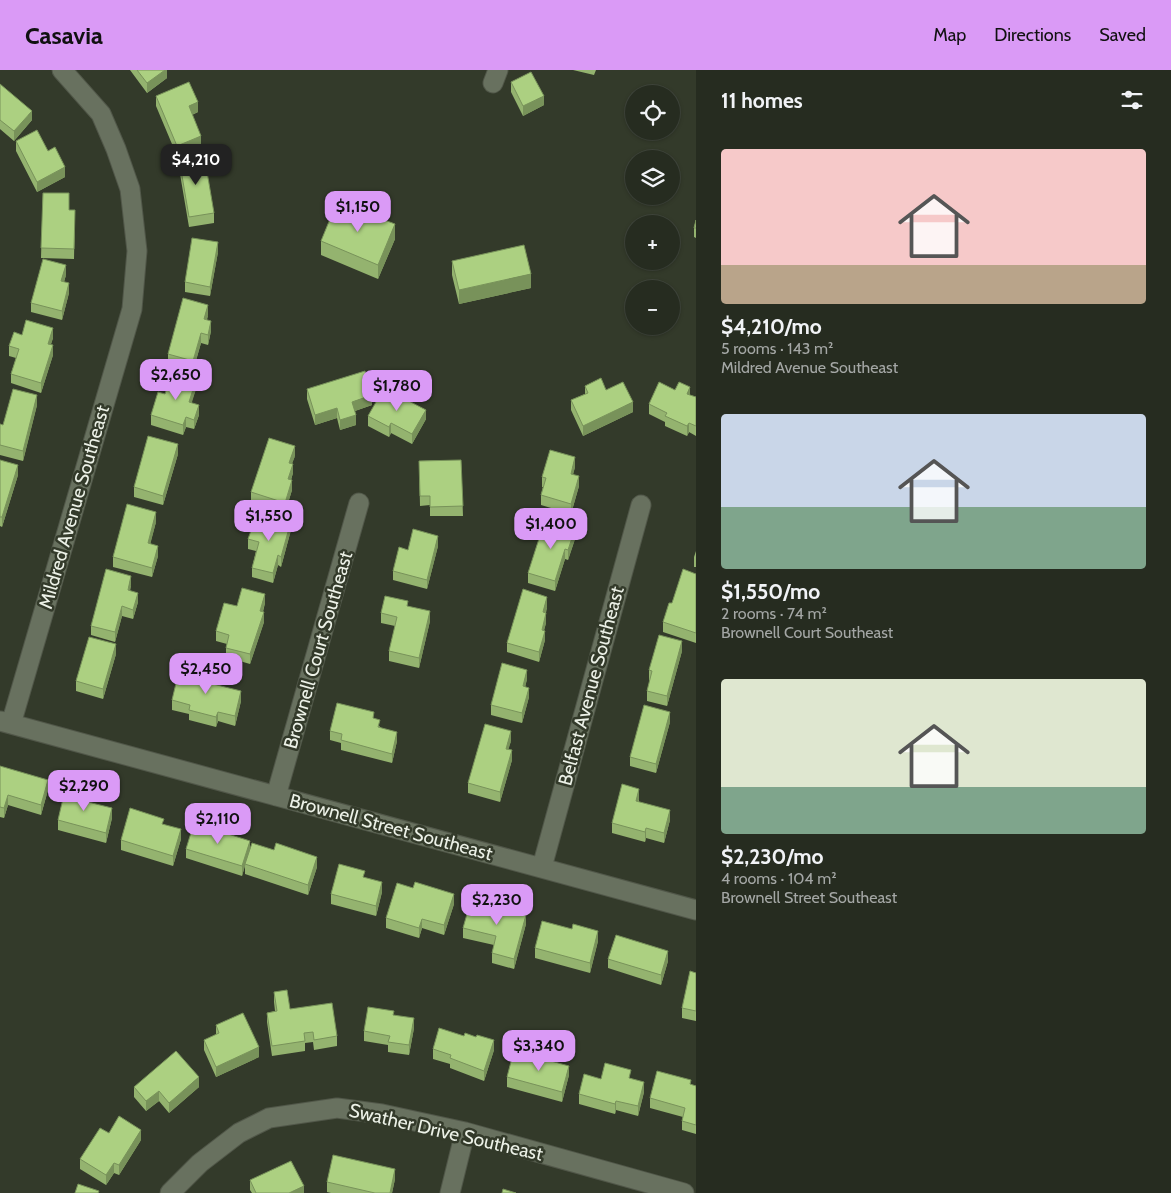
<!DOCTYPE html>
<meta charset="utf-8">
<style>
:root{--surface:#262c20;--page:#2e3429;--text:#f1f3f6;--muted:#a4a7a5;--line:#42483e;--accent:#da9af6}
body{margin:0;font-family:Cabin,sans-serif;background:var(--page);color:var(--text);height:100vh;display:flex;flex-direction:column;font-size:19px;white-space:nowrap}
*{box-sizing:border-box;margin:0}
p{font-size:16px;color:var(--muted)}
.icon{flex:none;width:28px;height:28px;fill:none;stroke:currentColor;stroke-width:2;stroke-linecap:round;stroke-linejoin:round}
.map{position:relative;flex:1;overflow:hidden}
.side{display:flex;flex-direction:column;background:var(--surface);width:475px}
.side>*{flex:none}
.buttons{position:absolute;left:625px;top:15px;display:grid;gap:10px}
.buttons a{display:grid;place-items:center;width:55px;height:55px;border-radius:50%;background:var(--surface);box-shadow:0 1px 4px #0004,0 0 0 1px var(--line);font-size:25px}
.price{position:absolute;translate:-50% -42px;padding:0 11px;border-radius:10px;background:var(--accent);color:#111;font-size:16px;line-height:32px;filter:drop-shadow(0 1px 2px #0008)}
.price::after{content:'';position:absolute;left:50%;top:30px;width:15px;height:11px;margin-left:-8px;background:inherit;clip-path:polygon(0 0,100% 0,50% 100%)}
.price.on{background:#222;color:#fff}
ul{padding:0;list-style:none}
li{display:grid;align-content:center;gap:10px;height:265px;padding:0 25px}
li span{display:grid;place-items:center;height:155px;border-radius:5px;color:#555}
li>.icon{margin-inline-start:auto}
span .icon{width:90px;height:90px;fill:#fffc;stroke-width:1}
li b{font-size:21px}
h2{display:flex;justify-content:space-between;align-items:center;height:60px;padding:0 25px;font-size:21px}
header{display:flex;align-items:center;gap:30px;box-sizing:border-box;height:70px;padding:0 25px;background:var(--accent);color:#111}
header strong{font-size:24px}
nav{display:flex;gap:28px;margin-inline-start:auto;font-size:18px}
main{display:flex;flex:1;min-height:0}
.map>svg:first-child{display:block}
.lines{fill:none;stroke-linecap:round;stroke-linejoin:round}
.street-casing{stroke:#515749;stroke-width:21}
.street{stroke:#68715f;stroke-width:19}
.wall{fill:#94b36f}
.shaded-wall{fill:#78925a}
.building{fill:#acd081;stroke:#78925a}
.labels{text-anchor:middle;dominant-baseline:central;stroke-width:5;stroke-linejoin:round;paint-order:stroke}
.street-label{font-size:19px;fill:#ecf1e7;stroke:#333a2a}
</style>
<header>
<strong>Casavia</strong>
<nav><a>Map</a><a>Directions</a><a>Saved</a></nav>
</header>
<main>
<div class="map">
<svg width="696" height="1123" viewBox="0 0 696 1123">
<rect width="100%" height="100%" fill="#333a2a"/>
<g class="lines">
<g class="street-casing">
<path id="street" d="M 493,13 L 498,0
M 0,651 L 696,840
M 11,654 L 132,239 L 137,181 L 130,119 L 116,79 L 101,44 L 62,0
M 276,726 L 359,433
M 542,797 L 641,435
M 170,1123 L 200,1093 L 239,1063 L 269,1048 L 337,1038 L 382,1044 L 465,1062 L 684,1123
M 450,1123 L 465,1062"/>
</g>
<use href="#street" class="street"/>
</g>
<path class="wall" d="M 130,0 L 167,0 L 167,8 L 147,23 Z
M 573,0 L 596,0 L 594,5 Z
M 511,12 L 544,35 L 523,46 L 511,22 Z
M 0,14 L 32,50 L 14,71 L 0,59 Z
M 156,26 L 198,42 L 192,45 L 201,75 L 177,86 L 156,36 Z
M 16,71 L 48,81 L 65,107 L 37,122 L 16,81 Z
M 179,88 L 214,143 L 214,153 L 189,157 L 179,98 Z
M 43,123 L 69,140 L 75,140 L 74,189 L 41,188 Z
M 696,150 L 696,168 L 694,167 L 694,158 Z
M 395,169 L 378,209 L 321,185 L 321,171 Z
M 218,182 L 210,226 L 185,222 L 185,212 Z
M 452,191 L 531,218 L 459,234 L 452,205 Z
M 66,205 L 64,212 L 69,223 L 62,250 L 31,242 L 31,233 Z
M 208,245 L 207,250 L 211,261 L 208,275 L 201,273 L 193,301 L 168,294 L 168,284 Z
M 22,265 L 53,268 L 51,274 L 53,285 L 41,323 L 11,313 L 11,304 L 16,288 L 9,286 L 9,276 Z
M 585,316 L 606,320 L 633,342 L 583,366 L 571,340 L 571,330 L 585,324 Z
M 196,319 L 191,333 L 199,345 L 194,359 L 186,357 L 183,365 L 151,355 L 151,345 L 165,324 Z
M 307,319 L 372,335 L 355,341 L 356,355 L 340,360 L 337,348 L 315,355 L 307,329 Z
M 675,320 L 696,327 L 696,366 L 689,362 L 687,366 L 665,356 L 665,352 L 649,344 L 649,334 Z
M 37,335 L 23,391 L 0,385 L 0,354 L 3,355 Z
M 368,346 L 426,349 L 412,374 L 391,363 L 389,367 L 368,356 Z
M 178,384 L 163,435 L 134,427 L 134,417 Z
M 295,386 L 292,393 L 293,403 L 291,410 L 292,420 L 285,443 L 251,432 L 251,422 Z
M 0,390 L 18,405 L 2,457 L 0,456 Z
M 461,390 L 463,446 L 430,446 L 430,435 L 420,436 L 419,391 Z
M 575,397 L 573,404 L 579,416 L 571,444 L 541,435 L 541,425 L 543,417 L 542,417 L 542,407 Z
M 156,452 L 150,474 L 158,486 L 152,507 L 113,497 L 113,487 Z
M 261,457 L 291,460 L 281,497 L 278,495 L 273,513 L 252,507 L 252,498 L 256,481 L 248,479 L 248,469 Z
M 575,469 L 568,490 L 565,489 L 555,521 L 528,513 L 528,503 Z
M 438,476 L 427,519 L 393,510 L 393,501 L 408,480 Z
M 696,481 L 696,497 L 694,497 L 694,487 Z
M 696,504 L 696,573 L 663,562 L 663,552 L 672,533 Z
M 131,515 L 130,521 L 138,532 L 133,549 L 122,546 L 115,572 L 91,565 L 91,556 Z
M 265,533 L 263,542 L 264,552 L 250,594 L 226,587 L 226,578 L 227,574 L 216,571 L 216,561 L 237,536 Z
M 408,536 L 430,551 L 419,598 L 389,591 L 389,581 L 395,556 L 381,553 L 381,543 Z
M 547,537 L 546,543 L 546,553 L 544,560 L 545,570 L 539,592 L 507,582 L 507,573 Z
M 682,581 L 667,636 L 647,631 L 647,621 L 650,610 L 649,610 L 649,600 Z
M 116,584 L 103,629 L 76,621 L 76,611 Z
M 527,609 L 525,617 L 529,627 L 522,653 L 491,645 L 491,635 Z
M 200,610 L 216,613 L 216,615 L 241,631 L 235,656 L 218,651 L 216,657 L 189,650 L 189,644 L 172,640 L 172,630 Z
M 374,648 L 380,657 L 397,671 L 392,693 L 341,680 L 341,673 L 330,670 L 330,661 Z
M 670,652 L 656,703 L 630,696 L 630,687 Z
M 511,671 L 508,679 L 512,690 L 500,732 L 468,723 L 468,713 Z
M 0,696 L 48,720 L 41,745 L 8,735 L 4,748 L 0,747 Z
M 639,729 L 639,732 L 670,750 L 664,773 L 646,768 L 645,772 L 612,763 L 612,753 Z
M 86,731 L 112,748 L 106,773 L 58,760 L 58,750 Z
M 164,754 L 181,769 L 173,796 L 121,780 L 121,770 Z
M 186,779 L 250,780 L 317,797 L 308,825 L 245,804 L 245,795 L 242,806 L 186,788 Z
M 382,822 L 376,846 L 331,834 L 331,824 Z
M 454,834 L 444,865 L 422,858 L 419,868 L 386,858 L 386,848 Z
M 526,854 L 514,899 L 492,893 L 492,883 L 494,875 L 463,868 L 463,858 Z
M 598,871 L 590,903 L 535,888 L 535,878 Z
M 608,889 L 668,891 L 661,915 L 608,898 Z
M 696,903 L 696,951 L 682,948 L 682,938 Z
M 274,922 L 290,939 L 337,966 L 337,976 L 314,980 L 313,972 L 305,973 L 305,981 L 272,986 L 267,952 L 267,943 L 275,941 L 274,932 Z
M 394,945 L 414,958 L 409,985 L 388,982 L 388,975 L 364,971 L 364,961 Z
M 216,955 L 259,987 L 216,1007 L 204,980 L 204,970 L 216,965 Z
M 433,979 L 494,980 L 484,1011 L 450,998 L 450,994 L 433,989 Z
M 569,1005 L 562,1032 L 507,1017 L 507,1007 Z
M 631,1008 L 644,1022 L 638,1046 L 616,1040 L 615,1044 L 579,1034 L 579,1024 L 601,1009 Z
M 691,1015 L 696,1016 L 696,1064 L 682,1060 L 682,1051 L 683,1047 L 650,1038 L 650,1028 Z
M 134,1017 L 199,1017 L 169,1043 L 159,1031 L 146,1041 L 134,1027 Z
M 141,1070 L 119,1105 L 114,1103 L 106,1115 L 80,1099 L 80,1089 Z
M 395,1109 L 392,1123 L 331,1123 L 327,1122 L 327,1112 Z
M 250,1110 L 304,1123 L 252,1123 L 250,1120 Z"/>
<path class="shaded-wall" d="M 165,0 L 167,0 L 167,8 L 147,23 L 147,13 Z
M 544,26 L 544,35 L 523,46 L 523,36 Z
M 198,32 L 198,42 L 189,46 L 189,36 Z
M 32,41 L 32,50 L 14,71 L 14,61 Z
M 201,66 L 201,75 L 177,86 L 177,76 Z
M 65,97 L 65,107 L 37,122 L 37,112 Z
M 395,154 L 395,169 L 378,209 L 378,195 Z
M 218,172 L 218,182 L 210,226 L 210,217 Z
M 66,195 L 66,205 L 61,221 L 61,211 Z
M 531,204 L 531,218 L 459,234 L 459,220 Z
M 69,213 L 69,223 L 62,250 L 62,241 Z
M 208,235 L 208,245 L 204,259 L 204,249 Z
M 211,251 L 211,261 L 208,275 L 208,265 Z
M 53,258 L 53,268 L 48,283 L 48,274 Z
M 201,263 L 201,273 L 193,301 L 193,291 Z
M 53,275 L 53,285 L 41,323 L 41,313 Z
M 196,310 L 196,319 L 189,342 L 189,332 Z
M 690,317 L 690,327 L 687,324 Z
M 37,325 L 37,335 L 23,391 L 23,381 Z
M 372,325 L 372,335 L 352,342 L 352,332 Z
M 633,332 L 633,342 L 583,366 L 583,356 Z
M 199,335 L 199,345 L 194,359 L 194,350 Z
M 337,338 L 337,348 L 315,355 L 315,345 Z
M 426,340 L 426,349 L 412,374 L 412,364 Z
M 356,345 L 356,355 L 340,360 L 340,350 Z
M 186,347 L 186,357 L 183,365 L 183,355 Z
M 391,353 L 391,363 L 389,367 L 389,357 Z
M 689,353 L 689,362 L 687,366 L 687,356 Z
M 178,374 L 178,384 L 163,435 L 163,426 Z
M 295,376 L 295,386 L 289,402 L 289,393 Z
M 575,387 L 575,397 L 571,413 L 571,404 Z
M 293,394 L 293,403 L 288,419 L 288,409 Z
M 18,395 L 18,405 L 2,457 L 2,447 Z
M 579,406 L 579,416 L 571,444 L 571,434 Z
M 292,410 L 292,420 L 285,443 L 285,433 Z
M 156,442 L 156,452 L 148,483 L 148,473 Z
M 291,451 L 291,460 L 281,497 L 281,487 Z
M 575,459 L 575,469 L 568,490 L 568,480 Z
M 438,466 L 438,476 L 427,519 L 427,510 Z
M 158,476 L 158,486 L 152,507 L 152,498 Z
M 565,479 L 565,489 L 555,521 L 555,511 Z
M 278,485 L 278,495 L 273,513 L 273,503 Z
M 131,506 L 131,515 L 128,530 L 128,520 Z
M 138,523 L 138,532 L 133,549 L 133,540 Z
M 265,524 L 265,533 L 260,551 L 260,541 Z
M 547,527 L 547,537 L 543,552 L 543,542 Z
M 122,536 L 122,546 L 115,572 L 115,562 Z
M 430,541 L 430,551 L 419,598 L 419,588 Z
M 264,542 L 264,552 L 250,594 L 250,584 Z
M 546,543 L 546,553 L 542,569 L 542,560 Z
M 545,561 L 545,570 L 539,592 L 539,582 Z
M 682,571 L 682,581 L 667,636 L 667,626 Z
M 116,574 L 116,584 L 103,629 L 103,619 Z
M 527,600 L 527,609 L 523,626 L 523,616 Z
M 216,603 L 216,613 L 213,624 L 213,614 Z
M 529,618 L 529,627 L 522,653 L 522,643 Z
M 241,621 L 241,631 L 235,656 L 235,646 Z
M 218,642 L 218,651 L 216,657 L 216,647 Z
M 670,642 L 670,652 L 656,703 L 656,694 Z
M 511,661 L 511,671 L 506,688 L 506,679 Z
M 397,662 L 397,671 L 392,693 L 392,684 Z
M 512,680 L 512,690 L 500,732 L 500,722 Z
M 48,710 L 48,720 L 41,745 L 41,735 Z
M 639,719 L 639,729 L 636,741 L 636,731 Z
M 8,725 L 8,735 L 4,748 L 4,738 Z
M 112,738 L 112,748 L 106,773 L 106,763 Z
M 670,740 L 670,750 L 664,773 L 664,763 Z
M 646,758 L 646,768 L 645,772 L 645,762 Z
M 181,759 L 181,769 L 173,796 L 173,786 Z
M 250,771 L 250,780 L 242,806 L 242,796 Z
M 317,787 L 317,797 L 308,825 L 308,815 Z
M 382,812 L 382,822 L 376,846 L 376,836 Z
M 454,824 L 454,834 L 444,865 L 444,855 Z
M 526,845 L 526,854 L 514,899 L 514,889 Z
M 422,849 L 422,858 L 419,868 L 419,858 Z
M 598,861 L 598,871 L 590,903 L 590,893 Z
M 668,881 L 668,891 L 661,915 L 661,905 Z
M 414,948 L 414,958 L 409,985 L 409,975 Z
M 494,970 L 494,980 L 484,1011 L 484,1001 Z
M 259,977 L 259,987 L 216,1007 L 216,997 Z
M 569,996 L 569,1005 L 562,1032 L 562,1022 Z
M 199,1007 L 199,1017 L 169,1043 L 169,1033 Z
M 644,1012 L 644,1022 L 638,1046 L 638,1036 Z
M 159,1021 L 159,1031 L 146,1041 L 146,1031 Z
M 616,1031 L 616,1040 L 615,1044 L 615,1034 Z
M 141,1060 L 141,1070 L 119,1105 L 119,1095 Z
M 114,1093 L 114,1103 L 106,1115 L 106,1105 Z
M 395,1099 L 395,1109 L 392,1123 L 390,1123 Z
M 304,1116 L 304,1123 L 289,1123 Z"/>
<path class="building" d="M 137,0 L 165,0 L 147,13 Z
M 531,2 L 544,26 L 523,36 L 511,12 Z
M 189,12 L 198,32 L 189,36 L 201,66 L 177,76 L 156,26 Z
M 0,14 L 32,41 L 14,61 L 0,50 Z
M 37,60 L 48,81 L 55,77 L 65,97 L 37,112 L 16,71 Z
M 204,84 L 214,143 L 189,147 L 179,88 Z
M 43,123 L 69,123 L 69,140 L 75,140 L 74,179 L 41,178 Z
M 337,132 L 395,154 L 378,195 L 321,171 Z
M 696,150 L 696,158 L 694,158 Z
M 192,168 L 218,172 L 210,217 L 185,212 Z
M 524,175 L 531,204 L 459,220 L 452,191 Z
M 43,189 L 66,195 L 61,211 L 69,213 L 62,241 L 31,233 Z
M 183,228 L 208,235 L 204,249 L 211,251 L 208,265 L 201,263 L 193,291 L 168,284 Z
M 26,250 L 53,258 L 48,274 L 53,275 L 41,313 L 11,304 L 19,279 L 9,276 L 14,262 L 22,265 Z
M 365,301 L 372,325 L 352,332 L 356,345 L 340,350 L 337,338 L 315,345 L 307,319 Z
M 172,302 L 196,310 L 189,332 L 199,335 L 194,350 L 186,347 L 183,355 L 151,345 L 158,322 L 165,324 Z
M 601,308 L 606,320 L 623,312 L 633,332 L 583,356 L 571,330 L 588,323 L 585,316 Z
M 659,312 L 675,320 L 679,312 L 690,317 L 687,324 L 696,327 L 696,356 L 689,353 L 687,356 L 665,346 L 667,343 L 649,334 Z
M 384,318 L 426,340 L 412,364 L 391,353 L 389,357 L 368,346 Z
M 13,319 L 37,325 L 23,381 L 0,375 L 0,354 L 3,355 Z
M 148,366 L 178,374 L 163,426 L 134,417 Z
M 269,368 L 295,376 L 289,393 L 293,394 L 288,409 L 292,410 L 285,433 L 251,422 Z
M 550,380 L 575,387 L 571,404 L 579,406 L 571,434 L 541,425 L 546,408 L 542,407 Z
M 0,390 L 18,395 L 2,447 L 0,447 Z
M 461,390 L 463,436 L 430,437 L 430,426 L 420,426 L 419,391 Z
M 127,434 L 156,442 L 148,473 L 158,476 L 152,498 L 113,487 Z
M 265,444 L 291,451 L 281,487 L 278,485 L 273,503 L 252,498 L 259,472 L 248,469 L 253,455 L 261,457 Z
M 545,450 L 575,459 L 568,480 L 565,479 L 555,511 L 528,503 Z
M 413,459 L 438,466 L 427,510 L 393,501 L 399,477 L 408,480 Z
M 106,499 L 131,506 L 128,520 L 138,523 L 133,540 L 122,536 L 115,562 L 91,556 Z
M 683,499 L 696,504 L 696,563 L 663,552 L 669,533 L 672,533 Z
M 242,518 L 265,524 L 260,541 L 264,542 L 250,584 L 226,578 L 229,565 L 216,561 L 224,533 L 237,536 Z
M 523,519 L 547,527 L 543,542 L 546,543 L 542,560 L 545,561 L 539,582 L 507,573 Z
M 385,526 L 408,531 L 407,536 L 430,541 L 419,588 L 389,581 L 397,547 L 381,543 Z
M 659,565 L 682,571 L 667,626 L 647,621 L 652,601 L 649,600 Z
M 89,567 L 116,574 L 103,619 L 76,611 Z
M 502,593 L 527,600 L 523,616 L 529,618 L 522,643 L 491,635 Z
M 202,600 L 216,603 L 213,614 L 241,621 L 235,646 L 218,642 L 216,647 L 189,640 L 190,635 L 172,630 L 178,605 L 200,610 Z
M 337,633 L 374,642 L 373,648 L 380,650 L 378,657 L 397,662 L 392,684 L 341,670 L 342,664 L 330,661 Z
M 644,635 L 670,642 L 656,694 L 630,687 Z
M 485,654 L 511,661 L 506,679 L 512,680 L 500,722 L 468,713 Z
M 0,696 L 48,710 L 41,735 L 8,725 L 4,738 L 0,737 Z
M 622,714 L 639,719 L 636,731 L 670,740 L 664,763 L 646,758 L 645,762 L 612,753 Z
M 65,720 L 86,725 L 84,731 L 112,738 L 106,763 L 58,750 Z
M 130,738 L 164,749 L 162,754 L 181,759 L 173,786 L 121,770 Z
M 194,753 L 250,771 L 242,796 L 186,779 Z
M 252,773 L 274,780 L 276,773 L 317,787 L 308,815 L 245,794 Z
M 339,794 L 365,801 L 363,807 L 382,812 L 376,836 L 331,824 Z
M 415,812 L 454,824 L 444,855 L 422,849 L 419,858 L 386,848 L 397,813 L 413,818 Z
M 471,830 L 526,845 L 514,889 L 492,883 L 496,866 L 463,858 Z
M 542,851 L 572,859 L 573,854 L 598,861 L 590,893 L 535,878 Z
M 616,865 L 668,881 L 661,905 L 608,889 Z
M 690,901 L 696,903 L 696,941 L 682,938 Z
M 287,920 L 290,939 L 332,933 L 337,966 L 314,970 L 313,962 L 304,963 L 305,971 L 272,976 L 267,943 L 277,941 L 274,922 Z
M 368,937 L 394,941 L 393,945 L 414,948 L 409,975 L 388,972 L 390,966 L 364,961 Z
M 243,943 L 259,977 L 216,997 L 204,970 L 219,963 L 216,955 Z
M 439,958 L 464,966 L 465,963 L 476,967 L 477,965 L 494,970 L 484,1001 L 450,988 L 451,985 L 433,979 Z
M 176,981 L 199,1007 L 169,1033 L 159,1021 L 146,1031 L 134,1017 Z
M 513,984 L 532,989 L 533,986 L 569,996 L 562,1022 L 507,1007 Z
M 605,993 L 631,1000 L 629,1008 L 644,1012 L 638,1036 L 616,1031 L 615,1034 L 579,1024 L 584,1004 L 601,1009 Z
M 657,1001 L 691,1010 L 690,1014 L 696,1016 L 696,1055 L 682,1051 L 685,1038 L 650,1028 Z
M 119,1046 L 141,1060 L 119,1095 L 114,1093 L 106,1105 L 80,1089 L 100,1058 L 109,1063 Z
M 333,1085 L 395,1099 L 390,1123 L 375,1123 L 327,1112 Z
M 291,1091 L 304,1116 L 289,1123 L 256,1123 L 250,1110 Z
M 78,1114 L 99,1121 L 98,1123 L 75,1123 Z
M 503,1119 L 516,1123 L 502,1123 Z"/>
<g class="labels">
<g class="street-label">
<text transform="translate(74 437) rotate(-74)">Mildred Avenue Southeast</text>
<text transform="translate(318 580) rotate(-74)">Brownell Court Southeast</text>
<text transform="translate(591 616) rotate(-75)">Belfast Avenue Southeast</text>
<text transform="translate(391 757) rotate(15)">Brownell Street Southeast</text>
<text transform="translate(446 1062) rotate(13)">Swather Drive Southeast</text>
</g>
</g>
</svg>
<div class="buttons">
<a><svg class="icon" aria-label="locate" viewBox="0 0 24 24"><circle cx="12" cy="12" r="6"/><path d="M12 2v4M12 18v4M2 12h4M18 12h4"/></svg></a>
<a><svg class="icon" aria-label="layers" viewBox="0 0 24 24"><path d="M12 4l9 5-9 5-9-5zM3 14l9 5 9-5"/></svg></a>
<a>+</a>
<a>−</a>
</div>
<b class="price on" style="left:196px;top:116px">$4,210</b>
<b class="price" style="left:358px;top:163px">$1,150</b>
<b class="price" style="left:176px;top:331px">$2,650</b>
<b class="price" style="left:397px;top:342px">$1,780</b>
<b class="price" style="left:269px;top:472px">$1,550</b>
<b class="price" style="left:551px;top:480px">$1,400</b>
<b class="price" style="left:206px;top:625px">$2,450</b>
<b class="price" style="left:84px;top:742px">$2,290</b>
<b class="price" style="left:218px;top:775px">$2,110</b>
<b class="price" style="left:497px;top:856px">$2,230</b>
<b class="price" style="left:539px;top:1002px">$3,340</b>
</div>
<section class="side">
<h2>11 homes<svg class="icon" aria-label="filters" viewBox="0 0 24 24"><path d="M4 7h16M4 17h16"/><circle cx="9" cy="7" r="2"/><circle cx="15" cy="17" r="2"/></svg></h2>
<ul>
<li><span style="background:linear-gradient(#f6c9c9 75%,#b9a48a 0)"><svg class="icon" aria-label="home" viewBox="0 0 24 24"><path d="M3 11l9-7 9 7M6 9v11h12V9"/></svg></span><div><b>$4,210/mo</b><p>5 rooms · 143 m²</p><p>Mildred Avenue Southeast</p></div></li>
<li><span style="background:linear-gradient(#c9d6e8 60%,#7fa58c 0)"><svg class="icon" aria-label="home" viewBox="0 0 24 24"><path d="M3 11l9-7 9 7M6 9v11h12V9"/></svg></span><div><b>$1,550/mo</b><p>2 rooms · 74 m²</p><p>Brownell Court Southeast</p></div></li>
<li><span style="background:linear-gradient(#dfe7d0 70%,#7fa58c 0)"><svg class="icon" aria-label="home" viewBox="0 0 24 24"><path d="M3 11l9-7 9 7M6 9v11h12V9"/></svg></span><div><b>$2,230/mo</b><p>4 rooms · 104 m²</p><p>Brownell Street Southeast</p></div></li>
</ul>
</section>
</main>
